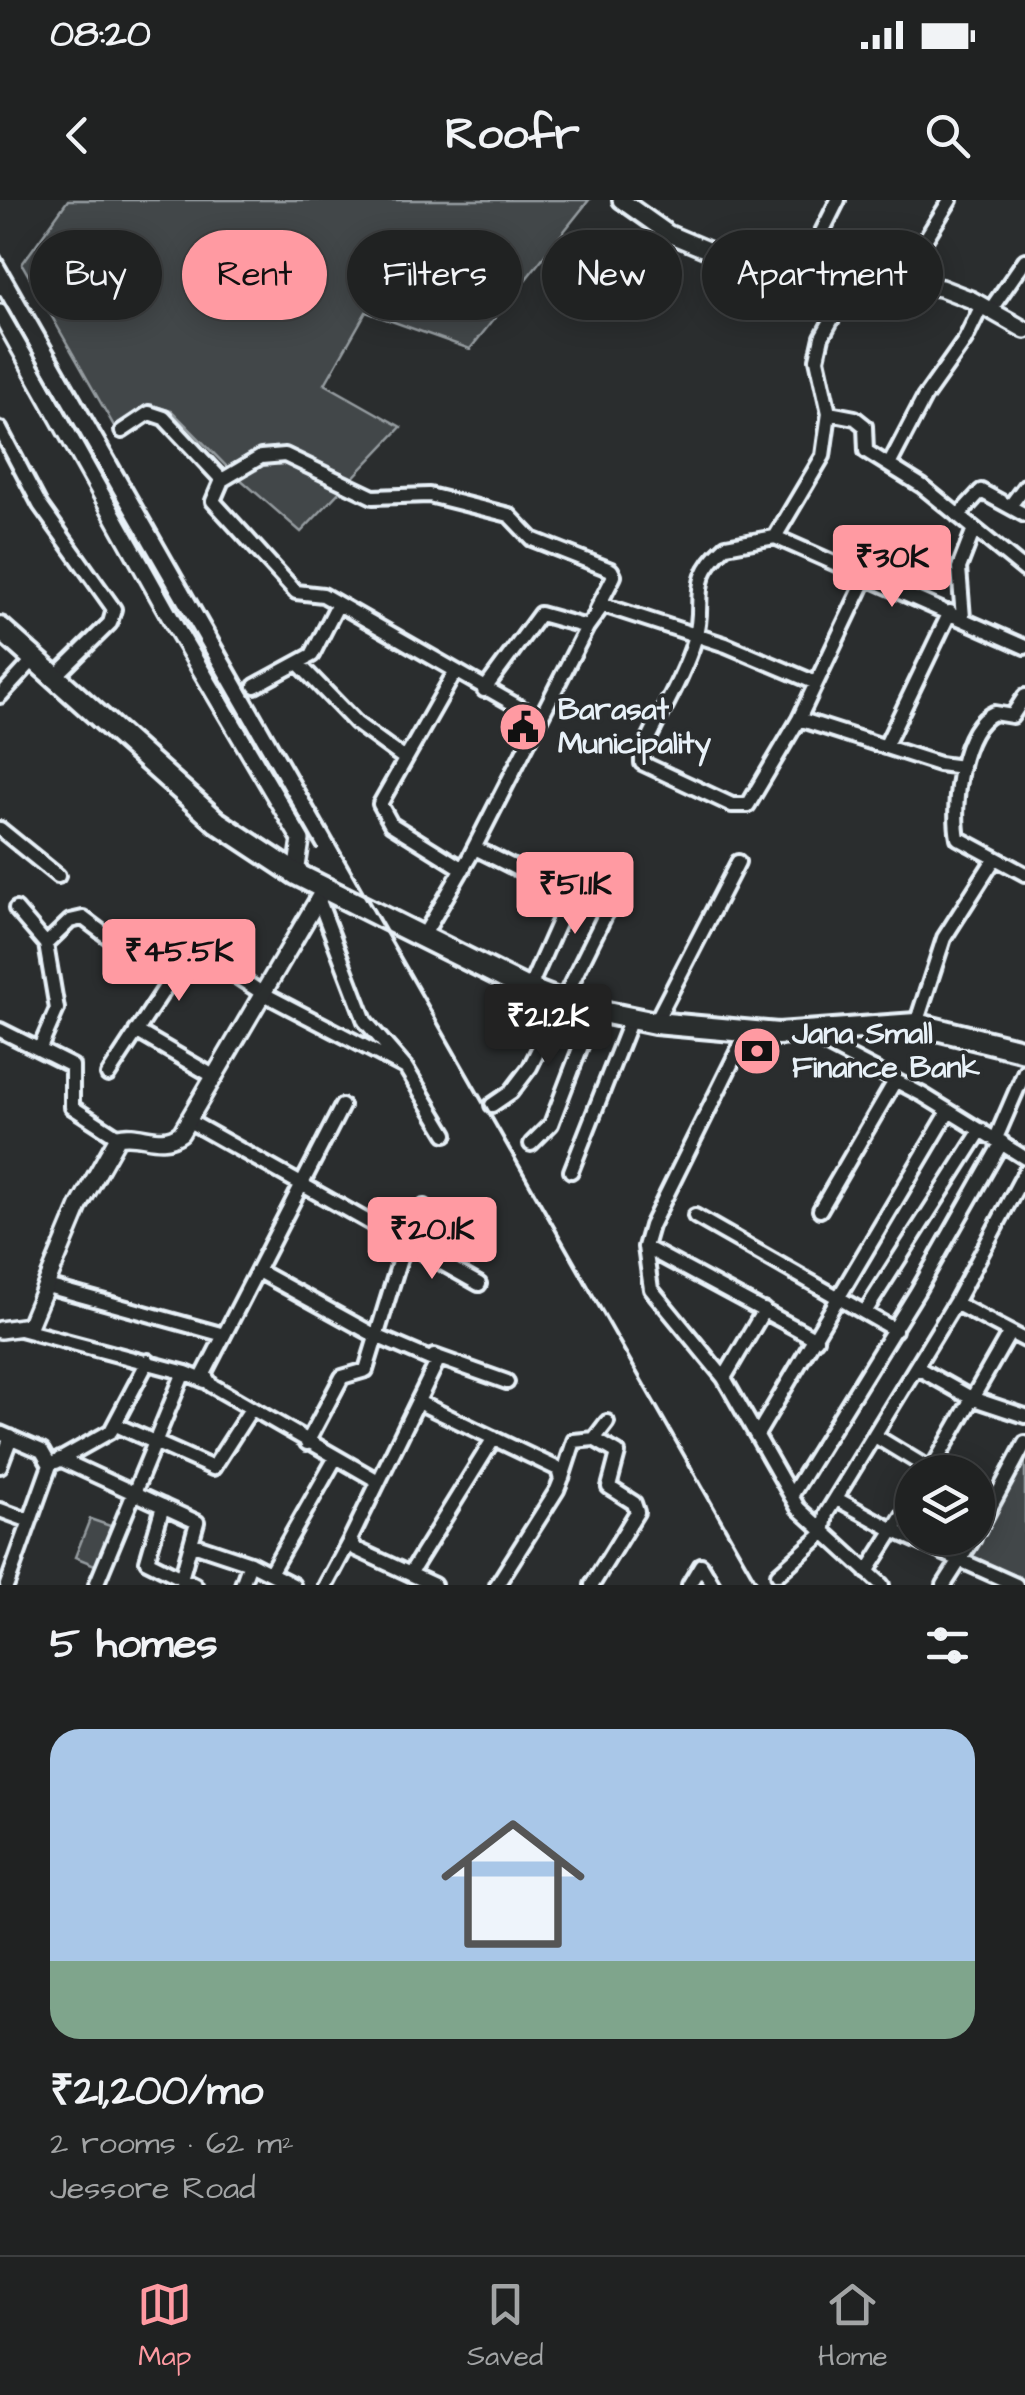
<!DOCTYPE html>
<meta charset="utf-8">
<style>
:root{--surface:#202222;--page:#282a2a;--text:#f1f3f6;--muted:#a2a4a5;--line:#3d3f40;--accent:#ff9aa2}
body{margin:0;font-family:"Architects Daughter",sans-serif;background:var(--page);color:var(--text);height:100vh;display:flex;flex-direction:column;font-size:38px;white-space:nowrap}
*{box-sizing:border-box;margin:0}
p{font-size:32px;color:var(--muted)}
.icon{flex:none;width:55px;height:55px;fill:none;stroke:currentColor;stroke-width:2;stroke-linecap:round;stroke-linejoin:round}
.map{position:relative;height:1385px;overflow:hidden}
.side{display:flex;flex-direction:column;background:var(--surface);flex:1}
.side>*{flex:none}
.banner{position:absolute;left:30px;top:30px;width:965px;height:90px;display:flex;gap:20px}
.fabs{position:absolute;left:895px;top:1255px;display:grid;gap:20px}
.fabs a{display:grid;place-items:center;width:100px;height:100px;border-radius:50%;background:var(--surface);box-shadow:0 5px 25px #0003,0 0 0 2px var(--line);font-size:50px}
.price{position:absolute;translate:-50% -85px;padding:0 22px;border-radius:10px;background:var(--accent);color:#111;font-size:32px;line-height:65px;filter:drop-shadow(0 2px 5px #0008)}
.price::after{content:'';position:absolute;left:50%;top:60px;width:30px;height:22px;margin-left:-15px;background:inherit;clip-path:polygon(0 0,100% 0,50% 100%)}
.price.active{background:#222;color:#fff}
ul{padding:0;list-style:none}
li{display:grid;align-content:center;gap:20px;height:530px;padding:0 50px}
li+li{border-top:2px solid var(--line)}
li span{display:grid;place-items:center;height:310px;border-radius:30px;color:#555}
li>.icon{margin-inline-start:auto}
span .icon{width:180px;height:180px;fill:#fffc;stroke-width:1}
li b{font-size:42px}
h2{display:flex;justify-content:space-between;align-items:center;height:120px;padding:0 50px;font-size:42px}
.pill{padding:0 35px;border-radius:45px;background:var(--surface);box-shadow:0 5px 25px #0003,0 0 0 2px var(--line);font-size:35px;line-height:90px}
.pill.active{background:var(--accent);color:#111}
.status{display:flex;justify-content:space-between;align-items:center;height:70px;padding:0 50px;background:var(--surface);direction:ltr}
.status svg{height:28px;fill:currentColor}
header{display:flex;justify-content:space-between;align-items:center;height:130px;padding:0 50px;background:var(--surface);font-size:45px;font-weight:800}
.tabs{display:flex;justify-content:space-around;align-items:center;height:140px;border-top:2px solid var(--line);background:var(--surface);font-size:28px;color:var(--muted)}
.tabs a{display:grid;justify-items:center;gap:5px}
.tabs .active{color:var(--accent)}
.map>svg:first-child{display:block}
.green{fill:#424648;stroke:#959ca0;stroke-width:2.5}
.lines{fill:none;stroke-linecap:round;stroke-linejoin:round}
.minor-casing{stroke:#e8f1f8;stroke-width:20}
.tertiary-casing{stroke:#e8f1f8;stroke-width:22}
.trunk-casing{stroke:#e8f1f8;stroke-width:28}
.minor{stroke:#2a2d2e;stroke-width:12}
.tertiary{stroke:#2a2d2e;stroke-width:15}
.trunk{stroke:#2a2d2e;stroke-width:20}
.rail{stroke:#e8f1f8;stroke-width:4}
.labels{text-anchor:middle;dominant-baseline:central;stroke-width:8;stroke-linejoin:round;paint-order:stroke}
.poi-label{font-size:30px;font-weight:bold;fill:#e8f1f8;stroke:#2a2d2e;text-anchor:start}
</style>
<div class="status"><b>08:20</b><svg viewBox="0 0 49 12"><path d="M0 12V9h3v3zM5 12V6h3v6zM10 12V3h3v9zM15 12V0h3v12zM26 1h20v11H26zM47 4h2v5h-2z"/></svg></div>
<header><svg class="icon" aria-label="back" viewBox="0 0 24 24"><path d="M15 5l-7 7 7 7"/></svg>Roofr<svg class="icon" aria-label="search" viewBox="0 0 24 24"><circle cx="10" cy="10" r="6"/><path d="M15 15l6 6"/></svg></header>
<div class="map">
<svg width="1025" height="1385" viewBox="0 0 1025 1385">
<rect width="100%" height="100%" fill="#2a2d2e"/>
<filter id="ink" filterUnits="userSpaceOnUse"><feTurbulence type="fractalNoise" baseFrequency=".01" numOctaves="2"/><feDisplacementMap in="SourceGraphic" scale="20" xChannelSelector="R" yChannelSelector="G"/><feConvolveMatrix kernelMatrix="1 2 1 2 8 2 1 2 1" color-interpolation-filters="sRGB"/></filter>
<g filter="url(#ink)">
<path class="green" d="M 68,0 L 589,0 L 470,149 L 366,112 L 325,184 L 401,227 L 301,332 L 230,270 L 172,211 L 148,204 L 114,226 L 22,64 Z
M 1025,1251 L 1025,1384 L 968,1358 Z
M 90,1319 L 119,1329 L 102,1368 L 75,1357 Z"/>
<g class="lines">
<g class="minor-casing">
<path id="minor" d="M 804,68 L 838,0
M 854,79 L 822,137 L 817,159 L 829,213 L 823,256 L 775,337 L 726,346 C 685,382 707,400 695,439 C 683,478 659,516 642,553 L 642,563 L 732,605 L 748,605 L 799,519 L 866,378
M 916,86 L 920,48 L 950,0
M 991,109 L 1025,60
M 829,213 L 855,218 L 865,226 L 866,251 L 922,286 L 1025,370
M 0,229 L 40,305 L 114,409 L 110,423 L 55,477
M 122,231 L 149,213 L 164,218 L 222,280 L 213,301 L 296,392 L 323,395 L 540,519
M 889,265 L 924,198 L 965,140 L 982,105
M 222,280 L 261,257 L 285,255 L 373,297 L 429,295 L 509,315 L 532,339 L 611,370 L 614,376 L 597,409
M 1010,306 L 1025,286
M 958,316 L 981,291 L 1025,315
M 775,337 L 1025,447
M 963,418 L 959,368 L 974,329
M 298,463 L 356,523 L 405,559
M 455,472 L 380,604 L 391,624 L 463,669
M 255,486 L 312,455 L 338,404
M 484,490 L 540,414 L 587,427
M 0,496 L 35,458
M 1025,496 L 1012,516 L 994,513 C 960,528 952,606 958,638 L 1025,674
M 799,519 L 939,564 L 962,567
M 885,547 L 950,412
M 0,629 L 58,676
M 475,648 L 570,695
M 318,698 L 365,821 L 406,868 L 446,934
M 16,709 L 46,744 L 70,721 L 83,718 L 168,782
M 422,738 L 470,656 L 587,427 L 603,405 L 726,445 L 816,483
M 529,789 L 582,669
M 655,823 L 738,662
M 916,824 L 944,738 L 995,658
M 0,830 L 72,866 L 72,907 L 118,937
M 136,831 L 215,877
M 747,832 L 651,1026 L 645,1047 L 816,1139
M 806,834 L 923,895 L 1025,958
M 40,848 L 57,809 L 46,744
M 108,875 L 192,747 L 262,793 L 406,868
M 492,905 L 511,892 L 530,867 L 619,687
M 342,906 L 204,1174 L 211,1185 L 378,1281
M 189,921 L 479,1084
M 996,938 L 1025,871
M 531,944 L 551,924 L 594,812
M 571,971 L 631,819
M 820,1010 L 895,881
M 695,1016 L 895,1130
M 645,1047 L 651,1089 L 724,1178 L 798,1308 L 882,1385
M 258,1071 L 376,1136 L 437,1162 L 350,1340 L 356,1349 L 434,1385
M 47,1086 L 224,1135
M 955,1103 L 1025,1140
M 865,1112 L 981,930
M 20,1129 L 186,1173
M 434,1156 L 507,1182
M 916,1167 L 971,1198 L 1025,1216
M 724,1178 L 764,1110
M 420,1203 L 558,1269 L 561,1280 L 557,1290 L 497,1385
M 116,1225 L 213,1268 L 251,1209
M 0,1233 L 42,1251 L 50,1265 L 7,1385
M 757,1235 L 949,911
M 875,1236 L 931,1270
M 307,1243 L 342,1177 L 366,1170 L 400,1059 L 424,1007
M 60,1259 L 197,1322 L 181,1379
M 56,1262 L 111,1231 L 148,1161
M 0,1266 L 11,1237
M 930,1272 L 1010,1132
M 562,1278 L 574,1241 L 594,1239 L 607,1222
M 791,1296 L 917,1092 L 1002,942
M 837,1299 L 895,1331 L 1016,1385
M 163,1306 L 147,1361 L 195,1385
M 0,1310 L 30,1321
M 978,1331 L 1025,1243
M 193,1344 L 250,1363 L 293,1385
M 411,1372 L 494,1238
M 867,1372 L 912,1301
M 270,1373 L 335,1259
M 778,1374 L 823,1334 L 826,1314 L 955,1103 L 1025,972
M 96,1385 L 182,1177 L 186,1173 L 205,1181
M 242,1385 L 250,1363
M 326,1385 L 350,1340
M 592,1385 L 637,1312 L 634,1303 L 609,1287 L 618,1253 L 594,1239
M 689,1385 L 701,1365 L 713,1385
M 944,1385 L 974,1338"/>
</g>
<g class="tertiary-casing">
<path id="tertiary" d="M 621,0 L 669,34 L 719,55 L 941,88 L 972,100 L 1025,130
M 0,113 L 176,428 L 301,640 L 296,674
M 0,1130 L 29,1126 L 79,1006 L 118,937 C 140,931 160,949 181,933 L 324,689"/>
</g>
<g class="trunk-casing">
<path id="trunk" d="M 0,428 L 217,622 L 296,674 L 521,786 L 573,806 L 655,823 L 778,834 L 916,824 L 1025,851"/>
</g>
<use href="#minor" class="minor"/>
<use href="#tertiary" class="tertiary"/>
<use href="#trunk" class="trunk"/>
<path class="rail" d="M 0,55 L 758,1385
M 0,96 L 317,648"/>
</g>
</g>
<defs>
<g id="civic-disc" transform="scale(2.5)"><circle r="9.5" fill="#ff9aa2" stroke="#2a2d2e"/><path d="M-.6-6.5H3V-4.5H.6V-3L4-1V1h2V6H-6V1h2V-1L-.6-3ZM-1.2 2.5V6h2.4V2.5Z" fill="#111"/></g>
<g id="bank-disc" transform="scale(2.5)"><circle r="9.5" fill="#ff9aa2" stroke="#2a2d2e"/><path d="M-6-4H6V4H-6ZM0-2.3a2.3 2.3 0 1 0 0 4.6a2.3 2.3 0 1 0 0-4.6Z" fill="#111"/></g>
</defs>
<g fill-rule="evenodd">
<use href="#civic-disc" x="523" y="527"/>
<use href="#bank-disc" x="757" y="851"/>
</g>
<g class="labels">
<g class="poi-label">
<text x="558" y="510">Barasat<tspan x="558" dy="34">Municipality</tspan></text>
<text x="792" y="834">Jana Small<tspan x="792" dy="34">Finance Bank</tspan></text>
</g>
</g>
</svg>
<div class="fabs">
<a><svg class="icon" aria-label="layers" viewBox="0 0 24 24"><path d="M12 4l9 5-9 5-9-5zM3 14l9 5 9-5"/></svg></a>
</div>
<b class="price" style="left:892px;top:410px">₹30K</b>
<b class="price" style="left:575px;top:737px">₹51.1K</b>
<b class="price" style="left:179px;top:804px">₹45.5K</b>
<b class="price active" style="left:548px;top:869px">₹21.2K</b>
<b class="price" style="left:432px;top:1082px">₹20.1K</b>
<div class="banner">
<a class="pill">Buy</a>
<a class="pill active">Rent</a>
<a class="pill">Filters</a>
<a class="pill">New</a>
<a class="pill">Apartment</a>
</div>
</div>
<section class="side">
<h2>5 homes<svg class="icon" aria-label="filters" viewBox="0 0 24 24"><path d="M4 7h16M4 17h16"/><circle cx="9" cy="7" r="2"/><circle cx="15" cy="17" r="2"/></svg></h2>
<ul>
<li><span style="background:linear-gradient(#a9c7e8 75%,#7fa58c 0)"><svg class="icon" aria-label="home" viewBox="0 0 24 24"><path d="M3 11l9-7 9 7M6 9v11h12V9"/></svg></span><div><b>₹21,200/mo</b><p>2 rooms · 62 m²</p><p>Jessore Road</p></div></li>
</ul>
</section>
<nav class="tabs">
<a class="active"><svg class="icon" aria-label="map" viewBox="0 0 24 24"><path d="M3 6l6-2 6 2 6-2v14l-6 2-6-2-6 2zM9 4v14M15 6v14"/></svg>Map</a>
<a><svg class="icon" aria-label="saved" viewBox="0 0 24 24"><path d="M7 4h10v16l-5-4-5 4z"/></svg>Saved</a>
<a><svg class="icon" aria-label="home" viewBox="0 0 24 24"><path d="M3 11l9-7 9 7M6 9v11h12V9"/></svg>Home</a>
</nav>
